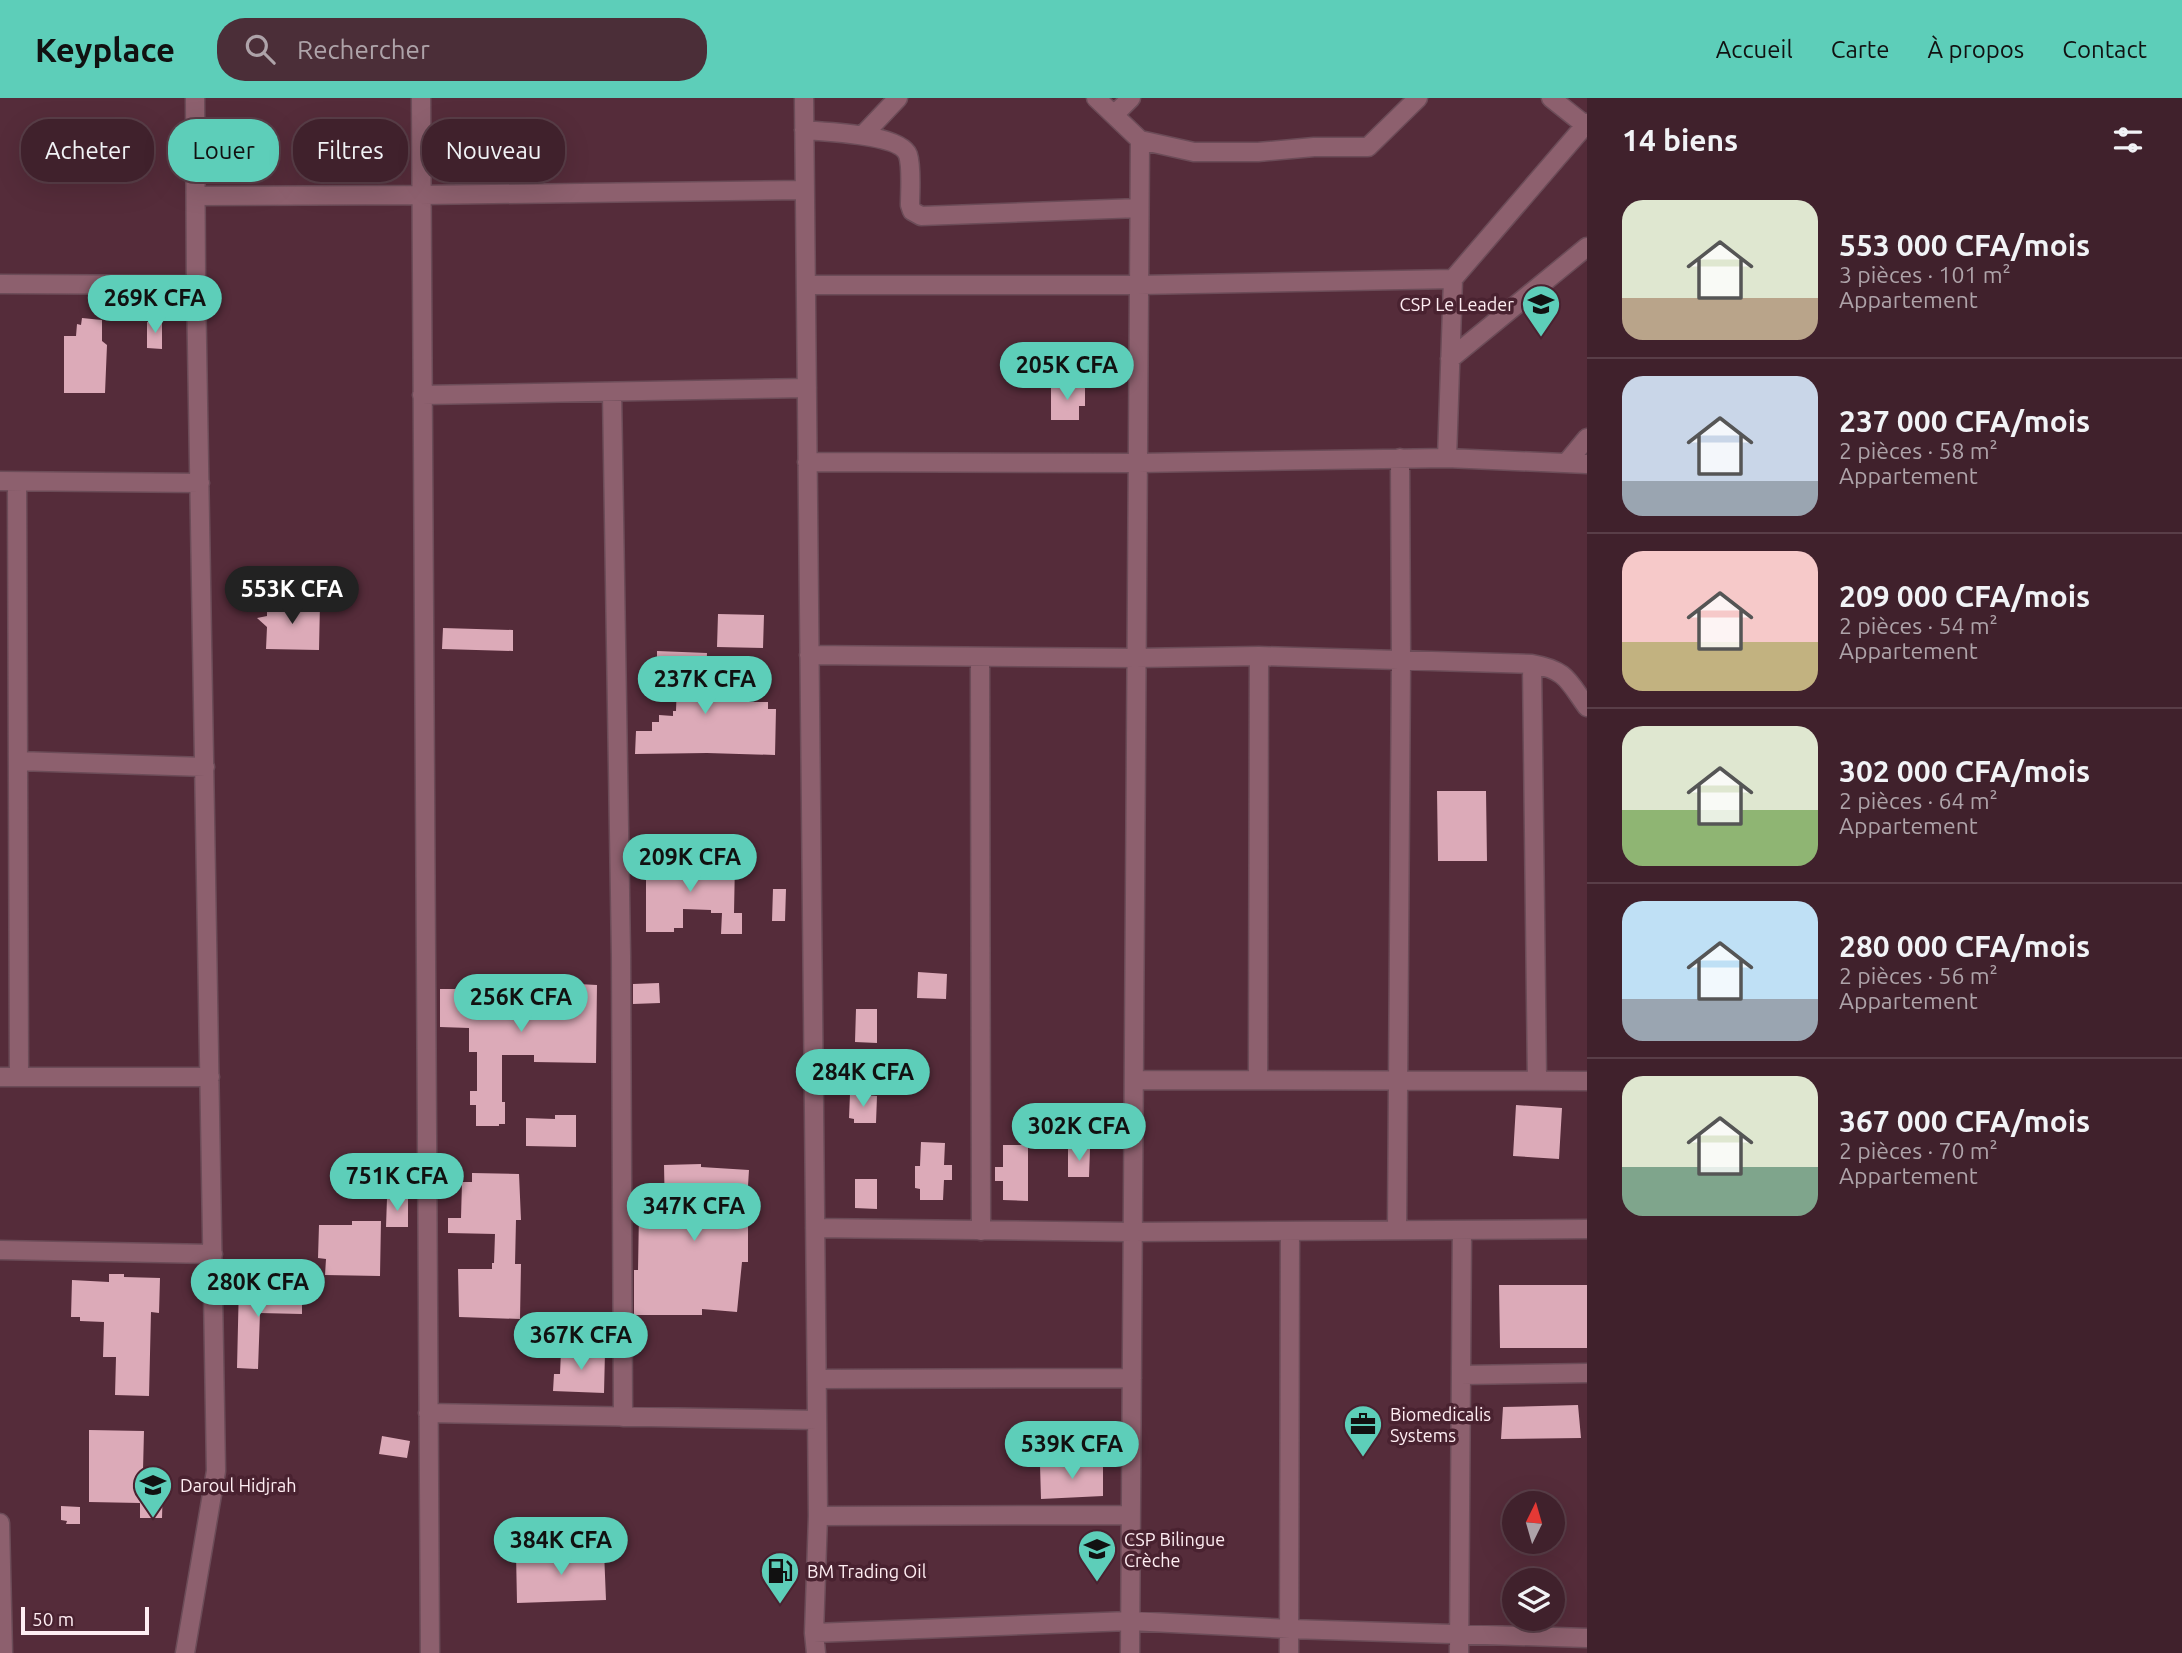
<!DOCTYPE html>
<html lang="fr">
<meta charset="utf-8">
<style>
:root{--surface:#40212c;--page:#4b2e38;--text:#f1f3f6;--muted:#aea3a9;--line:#593e48;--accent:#5dceb9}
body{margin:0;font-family:Ubuntu,sans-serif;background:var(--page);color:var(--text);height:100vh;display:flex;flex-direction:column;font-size:26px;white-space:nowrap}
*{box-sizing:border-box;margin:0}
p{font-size:23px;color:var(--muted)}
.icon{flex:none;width:38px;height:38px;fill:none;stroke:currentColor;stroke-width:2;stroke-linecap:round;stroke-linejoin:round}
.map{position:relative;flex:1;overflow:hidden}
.panel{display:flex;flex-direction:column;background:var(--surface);width:595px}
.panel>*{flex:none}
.banner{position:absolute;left:21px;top:21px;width:665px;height:63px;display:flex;gap:14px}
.needle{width:46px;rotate:5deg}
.controls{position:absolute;left:1502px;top:1393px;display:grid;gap:14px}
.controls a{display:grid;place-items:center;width:63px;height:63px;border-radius:50%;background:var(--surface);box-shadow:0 7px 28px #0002,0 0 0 2px var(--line);font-size:35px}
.scale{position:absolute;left:21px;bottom:18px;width:128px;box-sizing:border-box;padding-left:7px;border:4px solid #ffeef3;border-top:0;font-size:19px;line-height:24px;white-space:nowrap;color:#ffeef3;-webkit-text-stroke:5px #492230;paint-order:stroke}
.price{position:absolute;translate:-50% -60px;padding:0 16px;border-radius:24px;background:var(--accent);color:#111;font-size:23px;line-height:46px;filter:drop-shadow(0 2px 4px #0008)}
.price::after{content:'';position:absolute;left:50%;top:42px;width:21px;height:16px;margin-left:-10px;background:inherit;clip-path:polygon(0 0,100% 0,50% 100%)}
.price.on{background:#222;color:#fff}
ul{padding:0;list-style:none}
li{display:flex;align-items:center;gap:21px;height:175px;padding:0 35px}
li+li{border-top:2px solid var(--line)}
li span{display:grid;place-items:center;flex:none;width:196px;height:140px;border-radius:21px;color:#555}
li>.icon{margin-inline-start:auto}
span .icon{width:84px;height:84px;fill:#fffc;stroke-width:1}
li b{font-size:30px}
h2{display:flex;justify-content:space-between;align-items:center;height:84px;padding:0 35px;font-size:30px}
.tag{padding:0 24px;border-radius:28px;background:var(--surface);box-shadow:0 7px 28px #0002,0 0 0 2px var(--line);font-size:24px;line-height:63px}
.tag.on{background:var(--accent);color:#111}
header{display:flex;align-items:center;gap:42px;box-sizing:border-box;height:98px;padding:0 35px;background:var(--accent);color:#111}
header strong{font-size:33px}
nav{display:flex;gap:38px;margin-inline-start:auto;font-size:24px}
.search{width:490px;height:63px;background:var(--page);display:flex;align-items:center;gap:18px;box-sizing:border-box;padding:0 24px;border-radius:28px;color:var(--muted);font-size:26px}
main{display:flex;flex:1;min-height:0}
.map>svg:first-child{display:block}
.building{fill:#dcaab8}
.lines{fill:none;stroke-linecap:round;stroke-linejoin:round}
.street-casing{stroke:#6c4c58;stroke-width:21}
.street{stroke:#8d606e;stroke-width:18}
.labels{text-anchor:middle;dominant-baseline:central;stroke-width:7;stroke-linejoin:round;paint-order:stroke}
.poi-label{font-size:18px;fill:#ffeef3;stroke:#492230;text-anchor:start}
</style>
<header>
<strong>Keyplace</strong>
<div class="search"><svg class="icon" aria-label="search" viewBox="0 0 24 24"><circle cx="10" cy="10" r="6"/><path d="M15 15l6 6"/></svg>Rechercher</div>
<nav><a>Accueil</a><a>Carte</a><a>À propos</a><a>Contact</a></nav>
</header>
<main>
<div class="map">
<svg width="1587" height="1555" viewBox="0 0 1587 1555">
<rect width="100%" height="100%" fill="#552c3a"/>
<path class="building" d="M 82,220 L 102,222 L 102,243 L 107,247 L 105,295 L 64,295 L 64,238 L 76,238 L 77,226 L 81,227 Z
M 147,224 L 162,224 L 162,251 L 147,250 Z
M 1051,287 L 1085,287 L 1085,308 L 1079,308 L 1079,322 L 1051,322 Z
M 267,504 L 320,505 L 319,552 L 266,551 L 267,529 L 257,520 L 267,518 Z
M 718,516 L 764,517 L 763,550 L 717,549 Z
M 443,530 L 513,532 L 513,553 L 442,551 Z
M 657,553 L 707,555 L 705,604 L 768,604 L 768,611 L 776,611 L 775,657 L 707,655 L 635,656 L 636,633 L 652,633 L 652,624 L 659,624 L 659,617 L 673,618 L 673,613 L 676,613 L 677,583 L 649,580 L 649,565 L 657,565 Z
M 1437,693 L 1486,693 L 1487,763 L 1438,763 Z
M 655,761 L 682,761 L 682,768 L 709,768 L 709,763 L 735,763 L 734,815 L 742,815 L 742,836 L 721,836 L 722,815 L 711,815 L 711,812 L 683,811 L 683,830 L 674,830 L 674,834 L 646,834 L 646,771 L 655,771 Z
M 773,791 L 786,791 L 785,823 L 772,823 Z
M 918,874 L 947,876 L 946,901 L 917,900 Z
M 659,885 L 660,905 L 633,906 L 633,886 Z
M 578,886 L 597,887 L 596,965 L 534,964 L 534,957 L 502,957 L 502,1004 L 505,1004 L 505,1026 L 499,1026 L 499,1028 L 476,1028 L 476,1007 L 470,1007 L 470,993 L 477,993 L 477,954 L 469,954 L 469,930 L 440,929 L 440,891 L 462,891 L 461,896 L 502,897 L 503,895 L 535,895 L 535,887 Z
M 856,911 L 877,911 L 877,945 L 855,944 Z
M 850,996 L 877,998 L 876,1025 L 854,1025 L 854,1021 L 849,1020 Z
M 1516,1007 L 1562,1010 L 1559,1061 L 1513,1058 Z
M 555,1017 L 576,1017 L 576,1049 L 526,1048 L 526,1020 L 555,1021 Z
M 921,1044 L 945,1045 L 944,1067 L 952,1067 L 952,1082 L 944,1082 L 943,1102 L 920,1102 L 920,1091 L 915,1090 L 915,1068 L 920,1068 Z
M 1003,1047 L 1028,1047 L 1028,1103 L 1003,1102 L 1003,1083 L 995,1083 L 995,1069 L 1003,1069 Z
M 1068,1050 L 1090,1051 L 1089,1079 L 1068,1079 Z
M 701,1066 L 701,1069 L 749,1072 L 746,1119 L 748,1119 L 748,1164 L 742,1164 L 737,1214 L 702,1211 L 702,1217 L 634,1217 L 634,1172 L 638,1172 L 639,1115 L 665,1116 L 664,1067 Z
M 472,1075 L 519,1076 L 521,1122 L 516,1122 L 515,1166 L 521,1166 L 520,1221 L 459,1219 L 458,1171 L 492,1171 L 492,1165 L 494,1165 L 495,1136 L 448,1135 L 448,1120 L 461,1120 L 462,1084 L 472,1084 Z
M 855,1081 L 877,1081 L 877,1111 L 855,1110 Z
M 387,1100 L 408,1100 L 408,1129 L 386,1129 Z
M 352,1123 L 381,1123 L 380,1178 L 325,1177 L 326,1161 L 318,1160 L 319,1127 L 352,1127 Z
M 109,1176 L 124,1176 L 124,1179 L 160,1180 L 159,1215 L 151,1214 L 149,1298 L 115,1297 L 116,1259 L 103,1259 L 104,1224 L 80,1223 L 80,1219 L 71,1219 L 72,1182 L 109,1184 Z
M 239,1184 L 269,1185 L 269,1199 L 302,1200 L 302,1216 L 260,1215 L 258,1271 L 237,1270 Z
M 1499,1187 L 1587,1187 L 1587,1250 L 1500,1250 Z
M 561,1253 L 605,1254 L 604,1295 L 553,1293 L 554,1276 L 560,1276 Z
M 1578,1307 L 1581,1340 L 1501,1341 L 1503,1309 Z
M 89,1332 L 144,1333 L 143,1372 L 159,1372 L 159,1383 L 163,1383 L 162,1420 L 140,1420 L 140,1405 L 89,1404 Z
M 382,1338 L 410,1343 L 407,1360 L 379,1356 Z
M 1103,1365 L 1103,1398 L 1041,1401 L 1040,1367 Z
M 61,1408 L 80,1409 L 80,1426 L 66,1426 L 67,1423 L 61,1422 Z
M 604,1453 L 606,1502 L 517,1505 L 516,1455 Z"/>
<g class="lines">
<g class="street-casing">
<path id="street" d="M 421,0 L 430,1555
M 804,0 L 818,1418 L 814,1535 L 816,1555
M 1096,0 L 1140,42 L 1194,54 L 1258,54 L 1314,49 L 1368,49 L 1418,0
M 1551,0 L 1585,27
M 1114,17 L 1131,0
M 804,32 C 825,34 900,36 908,57 C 912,69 910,93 910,107 L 912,113 L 921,118 L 1139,110
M 863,37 L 898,0
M 196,98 L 422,97 L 805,92
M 0,186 L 196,187
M 806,187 L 1139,187 L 1453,181 L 1587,25
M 1450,261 L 1587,149
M 612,294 L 621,858 L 623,1319
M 422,297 L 807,290
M 1447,360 L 1453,181
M 807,364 L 1138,365 L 1447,360 L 1587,366
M 1567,364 L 1587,340
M 0,383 L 200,385
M 17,384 L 19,979
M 809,557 L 1136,560 L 1259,558 L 1532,566 C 1567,572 1568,583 1587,609
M 980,559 L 981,1133
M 1532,566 L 1537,983
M 18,663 L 205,669
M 0,979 L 210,979
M 1134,982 L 1587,983
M 1258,982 L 1259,558
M 815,1130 L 1133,1134 L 1587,1131
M 1397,1132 L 1401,562 L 1400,360
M 0,1152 L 213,1156
M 1461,1277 L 1587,1275
M 817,1281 L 1132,1280
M 428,1315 L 817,1322
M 818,1418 L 1131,1417
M 0,1425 L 3,1555
M 814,1535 L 1130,1523 L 1290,1531 L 1587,1540
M 185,1555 L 216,1373 L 196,187 L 195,0
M 1130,1555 L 1140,42
M 1289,1555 L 1290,1133
M 1459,1555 L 1462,1132"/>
</g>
<use href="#street" class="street"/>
</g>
<defs>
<g id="school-pin" transform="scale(2.0125)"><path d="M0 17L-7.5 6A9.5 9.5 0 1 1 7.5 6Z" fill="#5dceb9" stroke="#492230"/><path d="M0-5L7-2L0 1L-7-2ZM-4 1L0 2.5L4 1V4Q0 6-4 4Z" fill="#111"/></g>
<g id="office-pin" transform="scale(2.0125)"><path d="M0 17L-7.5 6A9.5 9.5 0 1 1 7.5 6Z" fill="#5dceb9" stroke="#492230"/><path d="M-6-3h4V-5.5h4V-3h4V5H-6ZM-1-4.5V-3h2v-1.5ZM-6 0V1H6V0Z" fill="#111"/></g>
<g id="fuel-pin" transform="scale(2.0125)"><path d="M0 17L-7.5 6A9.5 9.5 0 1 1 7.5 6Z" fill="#5dceb9" stroke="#492230"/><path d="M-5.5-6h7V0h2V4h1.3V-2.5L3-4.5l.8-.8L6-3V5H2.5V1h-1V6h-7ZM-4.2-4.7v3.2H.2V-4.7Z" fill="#111"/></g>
</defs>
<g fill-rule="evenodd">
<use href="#school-pin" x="1541" y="206"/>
<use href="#office-pin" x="1363" y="1326"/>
<use href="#school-pin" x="153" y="1387"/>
<use href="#school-pin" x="1097" y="1451"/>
<use href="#fuel-pin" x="780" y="1473"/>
</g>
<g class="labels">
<g class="poi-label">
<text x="1514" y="206" text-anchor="end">CSP Le Leader</text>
<text x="1390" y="1316">Biomedicalis<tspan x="1390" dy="21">Systems</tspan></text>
<text x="180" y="1387">Daroul Hidjrah</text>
<text x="1124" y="1441">CSP Bilingue<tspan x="1124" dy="21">Crèche</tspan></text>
<text x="807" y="1473">BM Trading Oil</text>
</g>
</g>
</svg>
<div class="controls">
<a><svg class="needle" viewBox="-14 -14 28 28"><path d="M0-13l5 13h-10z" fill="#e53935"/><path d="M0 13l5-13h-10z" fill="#aea3a9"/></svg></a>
<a><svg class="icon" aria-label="layers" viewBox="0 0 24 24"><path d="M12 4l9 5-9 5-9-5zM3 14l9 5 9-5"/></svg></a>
</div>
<div class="scale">50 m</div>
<b class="price" style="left:155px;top:237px">269K CFA</b>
<b class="price" style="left:1067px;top:304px">205K CFA</b>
<b class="price on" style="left:292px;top:528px">553K CFA</b>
<b class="price" style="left:705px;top:618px">237K CFA</b>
<b class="price" style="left:690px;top:796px">209K CFA</b>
<b class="price" style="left:521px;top:936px">256K CFA</b>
<b class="price" style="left:863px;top:1011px">284K CFA</b>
<b class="price" style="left:1079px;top:1065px">302K CFA</b>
<b class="price" style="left:397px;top:1115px">751K CFA</b>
<b class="price" style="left:694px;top:1145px">347K CFA</b>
<b class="price" style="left:258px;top:1221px">280K CFA</b>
<b class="price" style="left:581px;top:1274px">367K CFA</b>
<b class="price" style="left:1072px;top:1383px">539K CFA</b>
<b class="price" style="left:561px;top:1479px">384K CFA</b>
<div class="banner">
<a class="tag">Acheter</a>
<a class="tag on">Louer</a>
<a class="tag">Filtres</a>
<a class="tag">Nouveau</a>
</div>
</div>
<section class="panel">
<h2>14 biens<svg class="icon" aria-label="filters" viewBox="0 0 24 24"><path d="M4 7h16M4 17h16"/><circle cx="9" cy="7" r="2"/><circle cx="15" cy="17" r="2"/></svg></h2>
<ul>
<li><span style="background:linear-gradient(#dfe7d0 70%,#b9a48a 0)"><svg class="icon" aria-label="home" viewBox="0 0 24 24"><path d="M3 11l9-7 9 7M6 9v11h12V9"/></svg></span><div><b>553 000 CFA/mois</b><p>3 pièces · 101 m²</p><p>Appartement</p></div></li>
<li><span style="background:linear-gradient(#c9d6e8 75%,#9aa5b1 0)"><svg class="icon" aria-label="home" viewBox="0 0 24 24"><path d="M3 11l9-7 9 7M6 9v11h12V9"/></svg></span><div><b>237 000 CFA/mois</b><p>2 pièces · 58 m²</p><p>Appartement</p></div></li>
<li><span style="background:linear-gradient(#f6c9c9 65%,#c2b280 0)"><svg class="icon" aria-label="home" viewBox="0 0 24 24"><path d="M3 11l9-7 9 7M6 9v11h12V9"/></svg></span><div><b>209 000 CFA/mois</b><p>2 pièces · 54 m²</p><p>Appartement</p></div></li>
<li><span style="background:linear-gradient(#dfe7d0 60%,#8fb573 0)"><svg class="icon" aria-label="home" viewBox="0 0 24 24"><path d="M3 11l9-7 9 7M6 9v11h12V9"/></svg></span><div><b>302 000 CFA/mois</b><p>2 pièces · 64 m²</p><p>Appartement</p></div></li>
<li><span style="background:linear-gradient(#bfe0f5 70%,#9aa5b1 0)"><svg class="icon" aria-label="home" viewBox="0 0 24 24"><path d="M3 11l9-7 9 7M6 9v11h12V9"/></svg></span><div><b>280 000 CFA/mois</b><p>2 pièces · 56 m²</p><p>Appartement</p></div></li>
<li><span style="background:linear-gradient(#dfe7d0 65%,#7fa58c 0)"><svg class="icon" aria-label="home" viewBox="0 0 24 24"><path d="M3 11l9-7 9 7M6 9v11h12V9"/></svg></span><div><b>367 000 CFA/mois</b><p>2 pièces · 70 m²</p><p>Appartement</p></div></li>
</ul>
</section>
</main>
